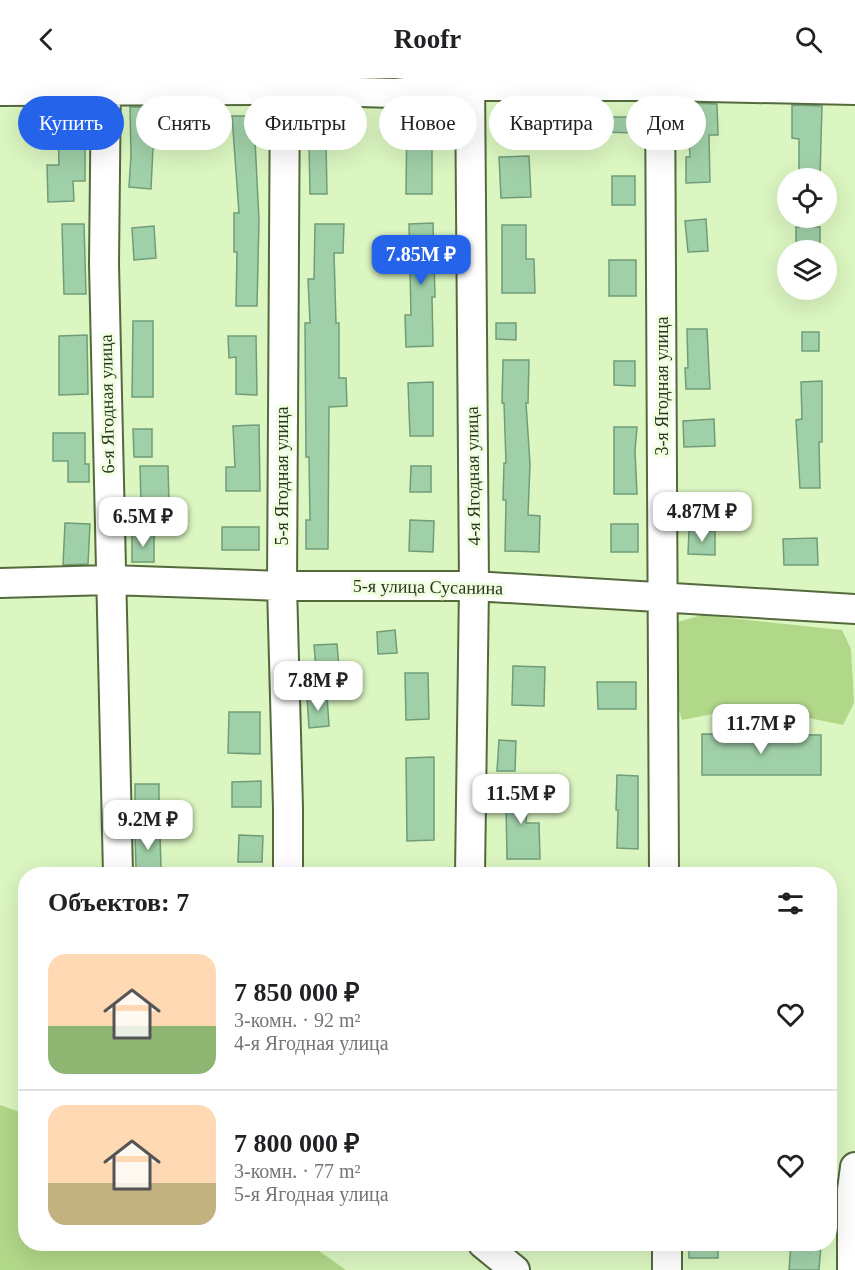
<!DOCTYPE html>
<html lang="ru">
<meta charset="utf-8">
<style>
:root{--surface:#fff;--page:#f6f6f6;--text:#202124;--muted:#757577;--line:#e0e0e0;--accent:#2563eb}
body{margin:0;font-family:"Times New Roman",serif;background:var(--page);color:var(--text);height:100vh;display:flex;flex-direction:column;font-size:22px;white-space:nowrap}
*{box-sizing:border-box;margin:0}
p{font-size:20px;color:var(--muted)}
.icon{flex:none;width:33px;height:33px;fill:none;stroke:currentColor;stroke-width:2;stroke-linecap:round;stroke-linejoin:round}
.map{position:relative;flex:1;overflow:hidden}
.drawer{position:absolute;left:18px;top:789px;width:819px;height:384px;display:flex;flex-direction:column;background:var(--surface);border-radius:24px;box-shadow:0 6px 24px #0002}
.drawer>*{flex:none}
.top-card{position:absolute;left:18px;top:18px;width:819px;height:54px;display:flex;gap:12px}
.controls{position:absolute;left:777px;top:90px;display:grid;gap:12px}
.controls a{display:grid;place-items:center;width:60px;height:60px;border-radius:50%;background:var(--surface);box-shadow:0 6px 24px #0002;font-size:30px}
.price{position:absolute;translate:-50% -51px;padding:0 14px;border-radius:12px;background:#fff;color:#222;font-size:20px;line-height:39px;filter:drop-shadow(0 2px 3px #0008)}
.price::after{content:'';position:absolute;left:50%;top:36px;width:18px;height:14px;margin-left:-9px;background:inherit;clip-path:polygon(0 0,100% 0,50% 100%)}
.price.on{background:var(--accent);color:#fff}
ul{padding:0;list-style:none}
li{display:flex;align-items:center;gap:18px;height:150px;padding:0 30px}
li+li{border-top:2px solid var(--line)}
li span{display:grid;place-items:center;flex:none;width:168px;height:120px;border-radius:18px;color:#555}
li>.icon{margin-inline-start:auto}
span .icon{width:72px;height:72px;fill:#fffc;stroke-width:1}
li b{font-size:26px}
h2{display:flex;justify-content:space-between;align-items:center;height:72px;padding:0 30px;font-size:26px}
.pill{padding:0 21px;border-radius:27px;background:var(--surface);box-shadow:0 6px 24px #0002;font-size:21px;line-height:54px}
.pill.on{background:var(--accent);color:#fff}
header{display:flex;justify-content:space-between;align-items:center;height:78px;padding:0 30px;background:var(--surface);font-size:27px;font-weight:600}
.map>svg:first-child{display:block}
.green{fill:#b1d788}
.building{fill:#a0d0a8;stroke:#709d78;stroke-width:1.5}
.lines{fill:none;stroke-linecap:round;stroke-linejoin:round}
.minor-casing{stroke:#546a3c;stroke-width:32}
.minor{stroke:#fff;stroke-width:28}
.labels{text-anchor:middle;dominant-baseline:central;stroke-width:6;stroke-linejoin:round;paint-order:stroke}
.street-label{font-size:18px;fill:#2a3420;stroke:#efffdf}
</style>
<header><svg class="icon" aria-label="back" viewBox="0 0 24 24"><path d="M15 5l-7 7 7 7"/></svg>Roofr<svg class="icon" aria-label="search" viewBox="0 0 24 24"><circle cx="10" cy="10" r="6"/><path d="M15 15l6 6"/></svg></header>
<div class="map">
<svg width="855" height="1192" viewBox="0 0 855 1192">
<rect width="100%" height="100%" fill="#dbf6c1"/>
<path class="green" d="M 702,537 L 842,552 L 851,571 L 854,625 L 843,647 L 809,640 L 732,632 L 682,642 L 674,616 L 678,544 Z
M 0,1027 L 25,1036 L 26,1166 L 309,1166 L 346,1192 L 0,1192 Z"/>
<path class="building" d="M 687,25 L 717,26 L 718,57 L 709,57 L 710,104 L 686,105 L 686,79 L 690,79 Z
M 504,27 L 528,28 L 527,50 L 503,49 Z
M 792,27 L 822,28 L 820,100 L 799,100 L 799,61 L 792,60 Z
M 432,28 L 432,116 L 406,116 L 407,30 Z
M 130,29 L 155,29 L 156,70 L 153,70 L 151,111 L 129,109 L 131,77 Z
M 308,29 L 344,31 L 343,64 L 326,64 L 327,116 L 310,116 L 309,63 L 306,63 Z
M 232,38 L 256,38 L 257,62 L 255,62 L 259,142 L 257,228 L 236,228 L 237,174 L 234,174 L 234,135 L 239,135 Z
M 603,39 L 636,39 L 636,55 L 603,54 Z
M 58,49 L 85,49 L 85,103 L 73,103 L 74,123 L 48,124 L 47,87 L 59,87 Z
M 529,78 L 531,119 L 501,120 L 499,79 Z
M 612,98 L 635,98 L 635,127 L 612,127 Z
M 706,141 L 708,173 L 688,174 L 685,143 Z
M 433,145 L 435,219 L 432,219 L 433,268 L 406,269 L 405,237 L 411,237 L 409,146 Z
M 62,146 L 84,146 L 86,216 L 64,216 Z
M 315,146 L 344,146 L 343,175 L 334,175 L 336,245 L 339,245 L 339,300 L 346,300 L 347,328 L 329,329 L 328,471 L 306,471 L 306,442 L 310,442 L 309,379 L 306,379 L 305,245 L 310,245 L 308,201 L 314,201 Z
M 502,147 L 526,147 L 526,181 L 534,181 L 535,215 L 502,215 Z
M 154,148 L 156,180 L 134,182 L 132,150 Z
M 796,149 L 820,149 L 820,172 L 796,172 Z
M 609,182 L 636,182 L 636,218 L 609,218 Z
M 133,243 L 153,243 L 153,319 L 132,319 Z
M 496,245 L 516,245 L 516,262 L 496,261 Z
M 687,251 L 707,251 L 710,311 L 686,311 L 685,290 L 688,290 Z
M 802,254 L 819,254 L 819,273 L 802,273 Z
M 87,257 L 88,316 L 59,317 L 59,258 Z
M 228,258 L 256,258 L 257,317 L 236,316 L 236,279 L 229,280 Z
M 503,282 L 529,282 L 528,325 L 526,325 L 530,386 L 528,437 L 540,438 L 539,474 L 505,473 L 506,422 L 503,422 L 504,385 L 506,385 L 504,325 L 502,325 Z
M 614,283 L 635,283 L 635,308 L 614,307 Z
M 822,303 L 822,364 L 819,364 L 820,410 L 800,410 L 796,342 L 802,341 L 801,304 Z
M 433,304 L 433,358 L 410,358 L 408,305 Z
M 714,341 L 715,368 L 684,369 L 683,343 Z
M 259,347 L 260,413 L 226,413 L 226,389 L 235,389 L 233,348 Z
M 614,349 L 637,349 L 635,373 L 637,416 L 614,416 Z
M 133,351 L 152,351 L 152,379 L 134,379 Z
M 53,355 L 85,355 L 85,386 L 89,386 L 89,404 L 68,404 L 68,383 L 53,383 Z
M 140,388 L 168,388 L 169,426 L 141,426 Z
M 411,388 L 431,388 L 431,414 L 410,414 Z
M 410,442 L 434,443 L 433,474 L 409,473 Z
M 65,445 L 90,446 L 88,486 L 63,487 Z
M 611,446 L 638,446 L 638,474 L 611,474 Z
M 222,449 L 259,449 L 259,472 L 222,472 Z
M 689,452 L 715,453 L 715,477 L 688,476 Z
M 132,456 L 154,456 L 154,484 L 132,484 Z
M 817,460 L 818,487 L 784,487 L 783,461 Z
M 395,552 L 397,575 L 378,576 L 377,554 Z
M 337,566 L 339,590 L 316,591 L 314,567 Z
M 513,588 L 545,589 L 544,628 L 512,627 Z
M 405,595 L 428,595 L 429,641 L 406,642 Z
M 597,604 L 636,604 L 636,631 L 598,631 Z
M 327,618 L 329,648 L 309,650 L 307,619 Z
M 229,634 L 260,634 L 260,676 L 228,675 Z
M 702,656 L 821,657 L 821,697 L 702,697 Z
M 499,662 L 516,663 L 515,693 L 497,693 Z
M 434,679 L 434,762 L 407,763 L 406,680 Z
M 617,697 L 638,698 L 638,771 L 617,770 L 618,732 L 616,732 Z
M 261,703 L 261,729 L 232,729 L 232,704 Z
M 508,703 L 529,705 L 526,745 L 539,745 L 540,781 L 507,781 L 506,729 Z
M 135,706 L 159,706 L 159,729 L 135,729 Z
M 135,754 L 160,755 L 161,791 L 136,792 Z
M 239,757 L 263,758 L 262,784 L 238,784 Z
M 689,1166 L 718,1166 L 718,1180 L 689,1180 Z
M 791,1166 L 821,1166 L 819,1192 L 789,1192 Z"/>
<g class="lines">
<g class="minor-casing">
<path id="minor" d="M 106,0 L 104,186 L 118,796
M 285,0 L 282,508 L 288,730 L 288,796
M 470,0 L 474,508 L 470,796
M 660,0 L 664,796
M 0,13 L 285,12 L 395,15 L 470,8 L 660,8 L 855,12
M 0,505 L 110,502 L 282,508 L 474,508 L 855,531
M 483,1166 L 515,1192
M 667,1166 L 667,1192
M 852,1192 L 852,1112 L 855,1089"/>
</g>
<use href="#minor" class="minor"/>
</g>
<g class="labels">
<g class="street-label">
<text transform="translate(662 308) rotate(-90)">3-я Ягодная улица</text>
<text transform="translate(107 326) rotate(-91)">6-я Ягодная улица</text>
<text transform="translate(282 398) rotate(-90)">5-я Ягодная улица</text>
<text transform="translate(473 398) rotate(-91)">4-я Ягодная улица</text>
<text transform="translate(428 509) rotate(1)">5-я улица Сусанина</text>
</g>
</g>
</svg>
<div class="controls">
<a><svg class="icon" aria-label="locate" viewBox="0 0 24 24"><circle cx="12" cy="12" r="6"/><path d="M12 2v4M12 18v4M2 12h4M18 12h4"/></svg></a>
<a><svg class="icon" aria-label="layers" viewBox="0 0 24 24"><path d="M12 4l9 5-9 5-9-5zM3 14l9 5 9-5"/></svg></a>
</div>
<b class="price on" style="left:421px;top:208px">7.85M ₽</b>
<b class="price" style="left:702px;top:465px">4.87M ₽</b>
<b class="price" style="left:143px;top:470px">6.5M ₽</b>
<b class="price" style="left:318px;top:634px">7.8M ₽</b>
<b class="price" style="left:761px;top:677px">11.7M ₽</b>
<b class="price" style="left:521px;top:747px">11.5M ₽</b>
<b class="price" style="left:148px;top:773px">9.2M ₽</b>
<div class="top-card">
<a class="pill on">Купить</a>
<a class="pill">Снять</a>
<a class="pill">Фильтры</a>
<a class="pill">Новое</a>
<a class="pill">Квартира</a>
<a class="pill">Дом</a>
</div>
<section class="drawer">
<h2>Объектов: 7<svg class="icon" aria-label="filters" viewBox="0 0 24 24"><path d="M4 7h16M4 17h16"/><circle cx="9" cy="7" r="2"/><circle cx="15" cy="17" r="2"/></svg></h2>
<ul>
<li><span style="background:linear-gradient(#ffd9b3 60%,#8fb573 0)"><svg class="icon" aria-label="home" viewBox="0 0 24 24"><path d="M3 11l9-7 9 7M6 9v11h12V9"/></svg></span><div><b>7 850 000 ₽</b><p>3-комн. · 92 m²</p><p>4-я Ягодная улица</p></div><svg class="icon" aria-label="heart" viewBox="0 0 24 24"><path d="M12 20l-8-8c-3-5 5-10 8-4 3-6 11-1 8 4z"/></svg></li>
<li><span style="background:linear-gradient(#ffd9b3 65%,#c2b280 0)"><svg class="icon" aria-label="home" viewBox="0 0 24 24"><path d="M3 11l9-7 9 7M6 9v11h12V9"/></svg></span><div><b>7 800 000 ₽</b><p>3-комн. · 77 m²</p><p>5-я Ягодная улица</p></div><svg class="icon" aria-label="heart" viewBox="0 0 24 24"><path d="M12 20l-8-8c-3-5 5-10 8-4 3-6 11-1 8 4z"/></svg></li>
</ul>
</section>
</div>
